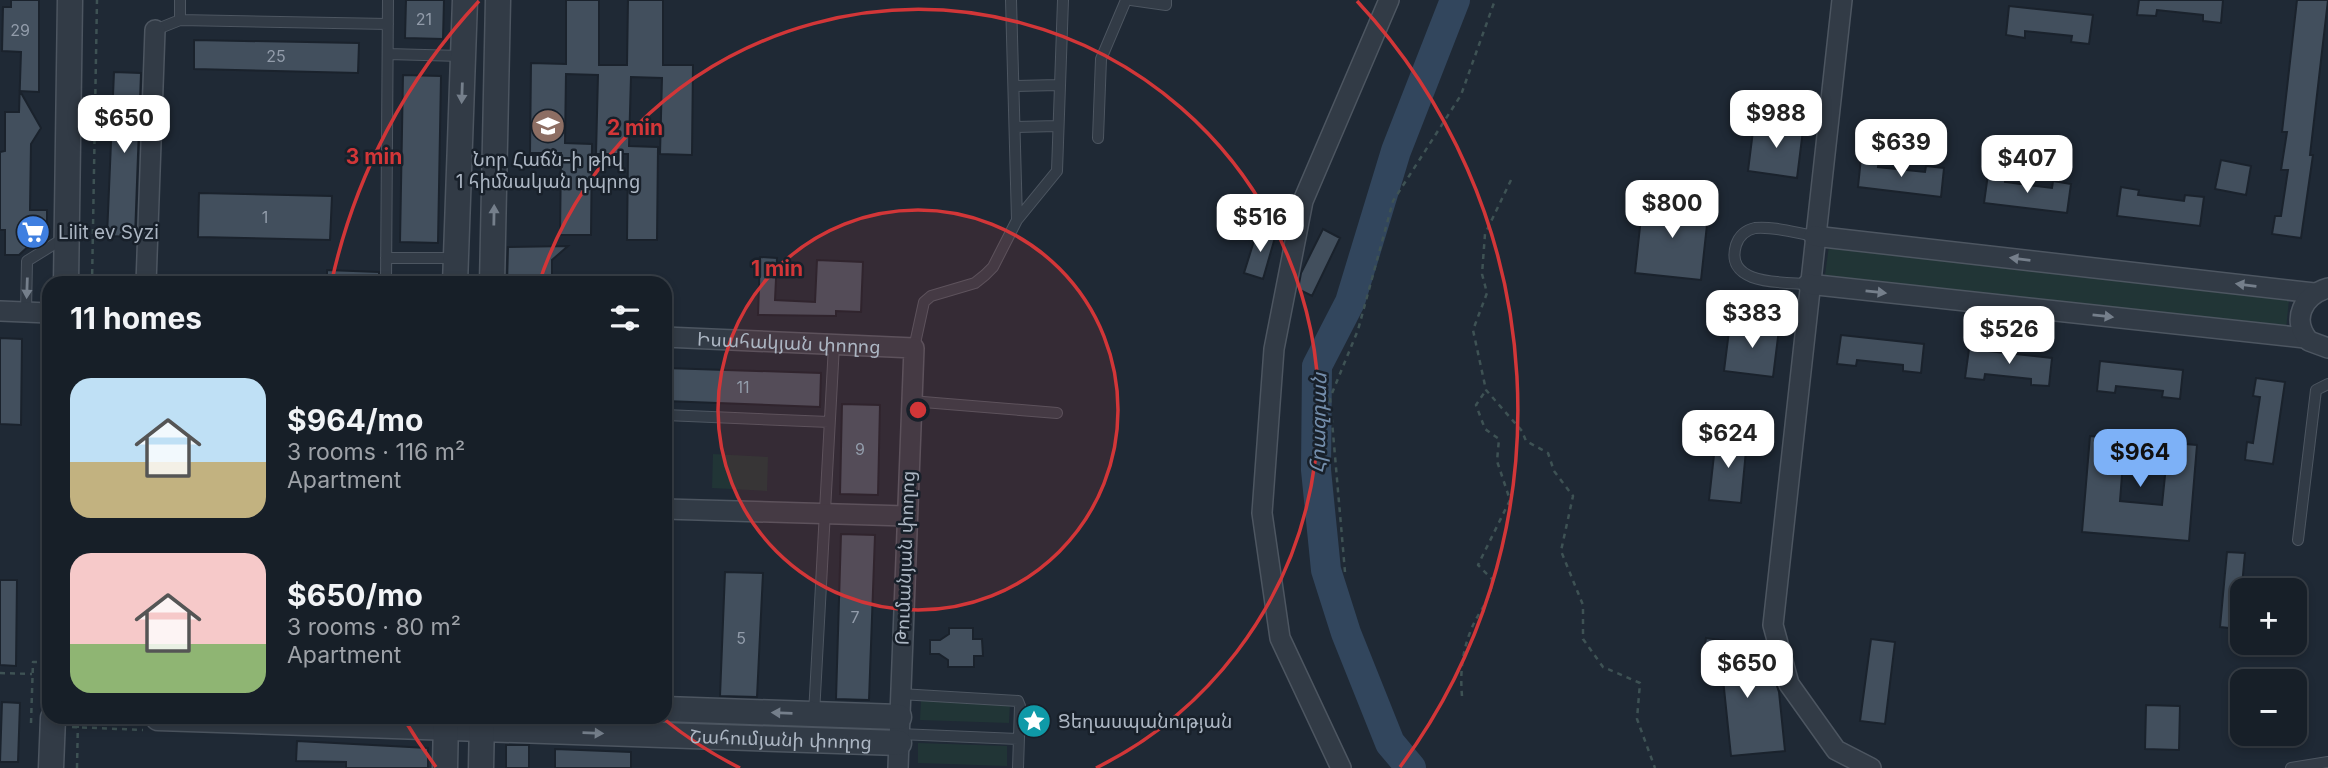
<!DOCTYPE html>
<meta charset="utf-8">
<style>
:root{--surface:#171f28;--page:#202730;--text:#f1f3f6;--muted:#9ea2a8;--line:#363d45;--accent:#7db1f7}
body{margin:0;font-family:Inter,"Noto Sans Armenian",sans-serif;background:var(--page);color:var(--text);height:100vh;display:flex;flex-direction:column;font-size:26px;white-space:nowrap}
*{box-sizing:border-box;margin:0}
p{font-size:23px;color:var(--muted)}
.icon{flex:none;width:38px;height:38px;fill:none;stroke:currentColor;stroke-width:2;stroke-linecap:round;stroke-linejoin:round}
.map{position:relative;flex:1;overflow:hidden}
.drawer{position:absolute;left:42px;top:276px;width:630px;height:448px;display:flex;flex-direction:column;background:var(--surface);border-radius:21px;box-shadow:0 4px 10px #0003,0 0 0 2px var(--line)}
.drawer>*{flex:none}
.buttons{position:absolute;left:2230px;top:578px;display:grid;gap:14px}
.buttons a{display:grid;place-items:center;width:77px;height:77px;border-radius:14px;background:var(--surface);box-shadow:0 4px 10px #0003,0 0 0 2px var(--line);font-size:35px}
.price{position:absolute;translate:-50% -60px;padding:0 16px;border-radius:14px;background:#fff;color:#222;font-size:23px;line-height:46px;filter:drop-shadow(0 2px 4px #0008)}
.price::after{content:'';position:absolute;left:50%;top:42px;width:21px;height:16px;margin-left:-10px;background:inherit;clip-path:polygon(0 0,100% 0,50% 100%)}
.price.selected{background:var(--accent);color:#111}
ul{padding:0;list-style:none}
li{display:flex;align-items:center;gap:21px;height:175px;padding:0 28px}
li span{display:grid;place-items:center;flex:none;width:196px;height:140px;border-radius:21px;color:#555}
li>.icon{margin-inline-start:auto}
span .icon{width:84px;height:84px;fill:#fffc;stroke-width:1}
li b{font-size:30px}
h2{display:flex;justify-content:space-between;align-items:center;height:84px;padding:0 28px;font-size:30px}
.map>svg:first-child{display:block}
.green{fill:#213536}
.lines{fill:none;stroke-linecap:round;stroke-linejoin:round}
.river{stroke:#32465d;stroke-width:30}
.building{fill:#424f5d;stroke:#1a222c;stroke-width:2;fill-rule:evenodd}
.service-casing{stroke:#4d5661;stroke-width:12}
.minor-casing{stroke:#4d5661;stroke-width:22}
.tertiary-casing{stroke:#4d5661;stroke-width:27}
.path{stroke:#3e5254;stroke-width:2.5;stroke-dasharray:5 5;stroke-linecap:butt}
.service{stroke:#323b46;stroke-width:10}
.minor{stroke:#323b46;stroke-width:19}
.tertiary{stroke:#323b46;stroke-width:24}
.oneway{fill:#757f8b}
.ring{fill:none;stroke:#d23638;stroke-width:3.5}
.labels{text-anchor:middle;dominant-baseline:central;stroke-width:5;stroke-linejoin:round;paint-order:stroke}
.number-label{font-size:16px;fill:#929caa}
.poi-label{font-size:19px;fill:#acb6c3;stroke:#18202a;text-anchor:start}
.street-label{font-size:19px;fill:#acb6c3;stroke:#18202a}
.water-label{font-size:21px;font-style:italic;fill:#748eac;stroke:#18202a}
.centre{fill:#d23638;stroke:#18202a;stroke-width:3.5}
.ring-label{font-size:21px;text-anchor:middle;font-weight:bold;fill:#d23638;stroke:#18202a;stroke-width:5;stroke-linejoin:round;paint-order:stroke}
</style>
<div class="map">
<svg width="2328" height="768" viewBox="0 0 2328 768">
<rect width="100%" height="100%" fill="#1f2935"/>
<path class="green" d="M 1829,246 L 2289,300 L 2286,329 L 1825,275 Z
M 713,454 L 768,457 L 767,491 L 712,488 Z
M 921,700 L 1010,703 L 1009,723 L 920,720 Z
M 918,743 L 1007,746 L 1007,766 L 918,763 Z"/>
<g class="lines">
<path class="river" d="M 1411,768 L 1390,743 L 1346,633 L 1326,570 L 1316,470 L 1317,366 L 1350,302 L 1396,151 L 1455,0"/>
</g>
<path class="building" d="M 11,0 L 39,0 L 39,92 L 20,91 L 41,128 L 31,144 L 30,210 L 47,210 L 47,229 L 19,255 L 5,255 L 5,230 L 0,230 L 0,152 L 5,151 L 5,112 L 19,112 L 21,52 L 2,51 L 3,7 L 11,7 Z
M 406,0 L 444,0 L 443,39 L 405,38 Z
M 566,0 L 599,0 L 599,65 L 627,65 L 628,0 L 663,0 L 663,65 L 693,65 L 692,155 L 660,154 L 662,78 L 631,77 L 629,146 L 658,147 L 657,240 L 627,240 L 628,154 L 596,154 L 598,75 L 566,74 L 565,143 L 592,144 L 591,235 L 560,235 L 561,153 L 530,153 L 531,63 L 566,64 Z
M 2139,0 L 2223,0 L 2221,23 L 2203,21 L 2203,15 L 2157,10 L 2156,16 L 2137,15 Z
M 2297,0 L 2328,0 L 2310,155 L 2313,155 L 2301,238 L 2272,234 L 2275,216 L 2281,216 L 2288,170 L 2281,170 L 2287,132 L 2282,132 Z
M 2009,6 L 2093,15 L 2089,44 L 2071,42 L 2072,36 L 2025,31 L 2025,38 L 2006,35 Z
M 194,40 L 359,43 L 358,73 L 194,69 Z
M 114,72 L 141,73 L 135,237 L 107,236 Z
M 403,75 L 441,76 L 438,243 L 400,242 Z
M 1754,123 L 1803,130 L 1797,178 L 1748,171 Z
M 1861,158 L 1879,161 L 1878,167 L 1925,172 L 1926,166 L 1944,168 L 1941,197 L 1858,187 Z
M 2221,160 L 2251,166 L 2246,195 L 2215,189 Z
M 1988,174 L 2006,176 L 2005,182 L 2052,188 L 2053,181 L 2071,184 L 2067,213 L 1984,203 Z
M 2121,187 L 2139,190 L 2138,195 L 2184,201 L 2185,195 L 2204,197 L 2200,226 L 2117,216 Z
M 199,193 L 332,196 L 330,240 L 198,237 Z
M 1643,199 L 1709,206 L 1701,280 L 1635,273 Z
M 1258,228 L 1276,234 L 1263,279 L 1244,273 Z
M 1323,229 L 1340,238 L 1312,296 L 1298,289 L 1301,273 Z
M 568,246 L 552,260 L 552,281 L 507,284 L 508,247 Z
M 760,257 L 777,258 L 775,300 L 815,302 L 817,260 L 863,262 L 861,312 L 836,311 L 836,316 L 758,315 Z
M 327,270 L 379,272 L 379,284 L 327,284 Z
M 1730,323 L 1779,329 L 1773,377 L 1724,371 Z
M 1841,335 L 1924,344 L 1921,373 L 1903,371 L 1903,365 L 1857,360 L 1856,366 L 1837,364 Z
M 0,338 L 22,339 L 21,425 L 0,424 Z
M 1969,349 L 2052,358 L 2049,386 L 2031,385 L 2031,379 L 1985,374 L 1984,380 L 1965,378 Z
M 2100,361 L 2183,370 L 2180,399 L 2162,397 L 2163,391 L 2116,386 L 2115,393 L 2097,391 Z
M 665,368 L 821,373 L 820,407 L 665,401 Z
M 2256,378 L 2285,382 L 2273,464 L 2245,460 L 2247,442 L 2253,443 L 2260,397 L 2253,396 Z
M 842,404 L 880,405 L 878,495 L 840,494 Z
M 2090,436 L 2197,445 L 2189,541 L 2082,532 ZM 2123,462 L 2166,466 L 2162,505 L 2120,501 Z
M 1716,437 L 1747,440 L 1741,503 L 1709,500 Z
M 841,534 L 875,535 L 869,700 L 836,699 Z
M 2227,552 L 2245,553 L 2238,629 L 2220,627 Z
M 725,572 L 763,573 L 757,697 L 720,696 Z
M 0,580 L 17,580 L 16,666 L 0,665 Z
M 949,628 L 973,628 L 973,639 L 982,639 L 983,656 L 974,656 L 974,667 L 948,667 L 948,660 L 939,654 L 930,654 L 930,640 L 940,640 L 949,634 Z
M 1706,638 L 1754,645 L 1749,680 L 1774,677 L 1779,692 L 1785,751 L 1731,756 L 1722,669 L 1702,666 Z
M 1871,639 L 1895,642 L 1885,724 L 1860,721 Z
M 2,702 L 20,703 L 18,762 L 0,762 Z
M 2146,705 L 2180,706 L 2179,750 L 2145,749 Z
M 297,741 L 428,748 L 428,768 L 346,768 L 346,762 L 296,761 Z
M 506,745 L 529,745 L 529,768 L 506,768 Z
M 555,749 L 631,752 L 631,768 L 555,768 Z"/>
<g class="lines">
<g class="service-casing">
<path id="service" d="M 1131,0 L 1166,5 L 1166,0
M 180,20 L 388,24
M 155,30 L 180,20 L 180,0
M 388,54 L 461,56
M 1014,86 L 1058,85
M 1015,127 L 1057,126
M 1098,138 L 1101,59 L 1126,0
M 1017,220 L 1057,171 L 1063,0
M 386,258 L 456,258
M 386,284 L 388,0
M 1808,284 C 1784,282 1724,286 1736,245 C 1739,236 1746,230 1755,228 C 1773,226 1796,233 1814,236
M 26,312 L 27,261 L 64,238
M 914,348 L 924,302 L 931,296 L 975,283 L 985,275 L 993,267 L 1017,220 L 1011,0
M 911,401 L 1057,413
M 665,415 L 829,422
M 2298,540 L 2316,390 L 2328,384
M 900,694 L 1018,701 L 1020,706 L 1018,768
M 814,714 L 834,345
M 899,734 L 1019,739
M 2291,768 L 2328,762"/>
</g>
<g class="minor-casing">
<g id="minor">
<path d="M 1842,0 L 1773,625 L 1789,684 L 1836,750 L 1871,768"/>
<path d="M 1814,236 L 2314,293"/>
<path d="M 146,284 L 155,30"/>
<path d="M 1808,284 L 2305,338"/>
<path d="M 2328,288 C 2304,295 2290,319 2309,341 L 2328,348"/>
<path d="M 0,311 L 49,313"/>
<path id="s1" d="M 665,337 L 914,348 L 898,768"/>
<path d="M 665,509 L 906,516"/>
<path d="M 1341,768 L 1280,638 L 1262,513 L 1274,349 L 1303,201 L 1389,0"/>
</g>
</g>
<g class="tertiary-casing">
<g id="tertiary">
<path d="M 66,284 L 70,0"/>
<path d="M 455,284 L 465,0"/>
<path d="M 492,284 L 498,0"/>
<path d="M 665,709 L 899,717"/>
<path id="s2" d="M 158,718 L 899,743"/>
<path d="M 51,768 L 53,718"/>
<path d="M 445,768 L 446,718"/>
<path d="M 481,768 L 482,718"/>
</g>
</g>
<path class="path" d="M 1511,180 L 1485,234 L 1482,274 L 1487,293 L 1473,330 L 1486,390 L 1522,431 L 1526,441 L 1548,453 L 1554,471 L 1573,496 L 1561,551 L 1583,605 L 1583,639 L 1603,667 L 1640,683 L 1637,719 L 1655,768
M 92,284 L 97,0
M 1345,572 L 1330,398 L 1358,330 L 1393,201 L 1461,95 L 1495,0
M 0,673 L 32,674
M 1462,696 C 1460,673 1462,652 1471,630 C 1478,611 1492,600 1492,579 L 1478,565 L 1510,500 L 1497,461 L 1499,439 L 1485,429 L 1476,405 L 1486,390
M 31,723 L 33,662 L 49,662
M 72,727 L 143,730
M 77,768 L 78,718"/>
<use href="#service" class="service"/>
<use href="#minor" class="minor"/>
<use href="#tertiary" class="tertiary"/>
</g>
<defs><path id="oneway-solid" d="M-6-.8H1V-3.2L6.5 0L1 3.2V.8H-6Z" transform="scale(1.75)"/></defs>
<g class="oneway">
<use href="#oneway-solid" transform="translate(462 93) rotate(92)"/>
<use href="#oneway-solid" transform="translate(494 215) rotate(-89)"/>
<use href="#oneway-solid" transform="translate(2020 259) rotate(-173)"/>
<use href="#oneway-solid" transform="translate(2246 285) rotate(-173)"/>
<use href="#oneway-solid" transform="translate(27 288) rotate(92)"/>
<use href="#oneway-solid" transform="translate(1876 292) rotate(6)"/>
<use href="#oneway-solid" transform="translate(2103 316) rotate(6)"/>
<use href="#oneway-solid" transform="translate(782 713) rotate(-178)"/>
<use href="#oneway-solid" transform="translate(593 733) rotate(2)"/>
</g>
<circle cx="918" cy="410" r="200" fill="#d23638" fill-opacity=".12"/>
<g class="ring">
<circle cx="918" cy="410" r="200"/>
<path d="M740 768A400 400 0 0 1 664 719M539 283A400 400 0 1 1 1096 768"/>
<path d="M436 767A600 600 0 0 1 404 719M332 280A600 600 0 0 1 479 1M1357 1A600 600 0 0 1 1400 767"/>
</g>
<defs>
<g id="school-disc" transform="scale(1.75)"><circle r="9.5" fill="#8d6e63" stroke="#18202a"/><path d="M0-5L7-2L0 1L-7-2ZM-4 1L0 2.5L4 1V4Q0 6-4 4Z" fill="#fff"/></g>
<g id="supermarket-disc" transform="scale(1.75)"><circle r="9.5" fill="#3f7fe0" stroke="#18202a"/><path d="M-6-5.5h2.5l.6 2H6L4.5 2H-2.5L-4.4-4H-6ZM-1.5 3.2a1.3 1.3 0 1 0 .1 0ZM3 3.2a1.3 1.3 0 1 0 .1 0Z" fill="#fff"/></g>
<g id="sight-disc" transform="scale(1.75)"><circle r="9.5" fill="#0f9aa8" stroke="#18202a"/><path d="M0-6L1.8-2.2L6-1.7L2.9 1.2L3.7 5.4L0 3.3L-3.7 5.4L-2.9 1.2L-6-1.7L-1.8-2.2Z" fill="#fff"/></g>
</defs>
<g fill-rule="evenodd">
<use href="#school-disc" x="548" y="126"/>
<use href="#supermarket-disc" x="33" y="232"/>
<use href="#sight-disc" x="1034" y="721"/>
</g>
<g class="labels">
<g class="number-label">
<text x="424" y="19">21</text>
<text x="20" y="30">29</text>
<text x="276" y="56">25</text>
<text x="265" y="217">1</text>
<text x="743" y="387">11</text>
<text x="860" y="449">9</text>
<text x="855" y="617">7</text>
<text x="741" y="638">5</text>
</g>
<g class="poi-label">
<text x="548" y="159" text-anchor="middle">Նոր Հաճն-ի թիվ<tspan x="548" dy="22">1 հիմնական դպրոց</tspan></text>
<text x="58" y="232">Lilit ev Syzi</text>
<text x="1058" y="721">Ցեղասպանության</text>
</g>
<g class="street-label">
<text stroke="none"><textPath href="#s1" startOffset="124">Իսահակյան փողոց</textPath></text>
<text transform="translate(905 558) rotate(-88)">Թումանյան փողոց</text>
<text stroke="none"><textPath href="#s2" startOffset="623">Շահումյանի փողոց</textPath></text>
</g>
<g class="water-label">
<text transform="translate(1318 423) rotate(-89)">Հրազդան</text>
</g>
</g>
<circle cx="918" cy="410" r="10" class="centre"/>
<g class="ring-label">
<text x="635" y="135">2 min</text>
<text x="374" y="164">3 min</text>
<text x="777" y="276">1 min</text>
</g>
</svg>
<div class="buttons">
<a>+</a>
<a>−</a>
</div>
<b class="price" style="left:1776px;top:150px">$988</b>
<b class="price" style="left:124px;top:155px">$650</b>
<b class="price" style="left:1901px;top:179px">$639</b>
<b class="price" style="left:2027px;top:195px">$407</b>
<b class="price" style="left:1672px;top:240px">$800</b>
<b class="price" style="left:1260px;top:254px">$516</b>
<b class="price" style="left:1752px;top:350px">$383</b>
<b class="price" style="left:2009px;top:366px">$526</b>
<b class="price" style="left:1728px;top:470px">$624</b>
<b class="price selected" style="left:2140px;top:489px">$964</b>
<b class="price" style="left:1747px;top:700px">$650</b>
<section class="drawer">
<h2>11 homes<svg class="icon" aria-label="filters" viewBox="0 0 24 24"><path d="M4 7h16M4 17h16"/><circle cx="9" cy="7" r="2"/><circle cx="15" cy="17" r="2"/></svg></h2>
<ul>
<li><span style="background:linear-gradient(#bfe0f5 60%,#c2b280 0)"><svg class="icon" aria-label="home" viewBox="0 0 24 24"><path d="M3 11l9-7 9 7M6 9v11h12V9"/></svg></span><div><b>$964/mo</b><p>3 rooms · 116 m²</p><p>Apartment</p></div></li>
<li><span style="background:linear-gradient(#f6c9c9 65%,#8fb573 0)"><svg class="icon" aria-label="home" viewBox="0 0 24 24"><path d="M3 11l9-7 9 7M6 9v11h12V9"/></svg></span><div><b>$650/mo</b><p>3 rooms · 80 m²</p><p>Apartment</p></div></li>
</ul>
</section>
</div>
